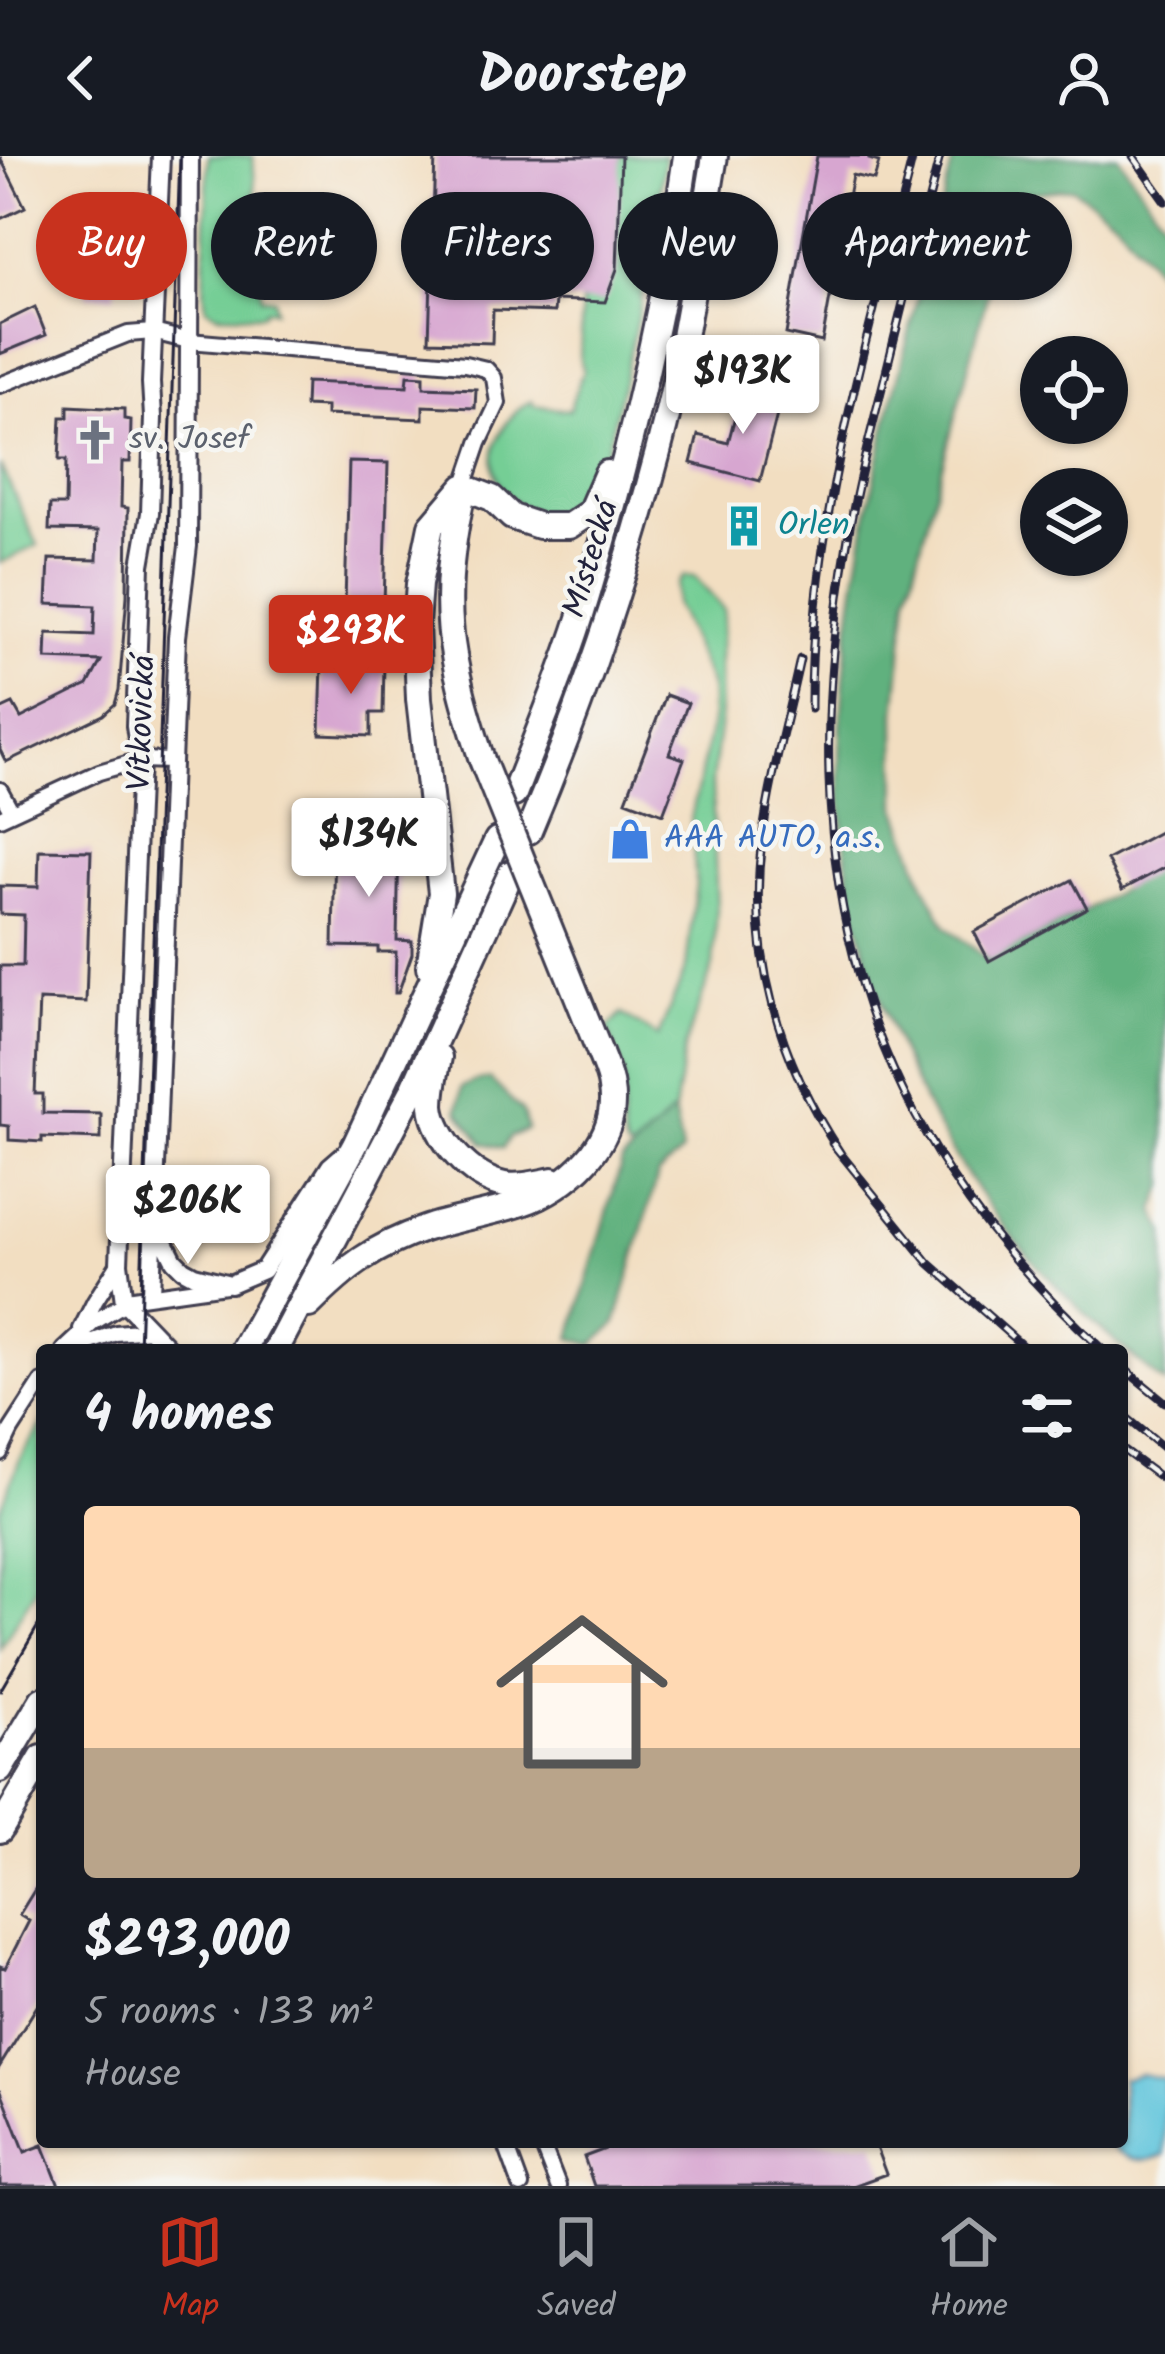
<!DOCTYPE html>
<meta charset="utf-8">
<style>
:root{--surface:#171b24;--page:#242831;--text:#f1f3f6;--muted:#9ea1a6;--line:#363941;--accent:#c8321e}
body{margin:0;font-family:Kalam,sans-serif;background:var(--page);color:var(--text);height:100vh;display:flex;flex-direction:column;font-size:45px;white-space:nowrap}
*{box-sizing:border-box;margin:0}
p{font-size:39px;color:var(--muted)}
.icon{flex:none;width:66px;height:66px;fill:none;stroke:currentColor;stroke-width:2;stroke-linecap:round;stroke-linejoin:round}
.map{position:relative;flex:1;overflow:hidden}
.sheet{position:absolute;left:36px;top:1188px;width:1092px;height:804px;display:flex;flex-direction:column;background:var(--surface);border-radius:12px;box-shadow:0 3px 9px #0004}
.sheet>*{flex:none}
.banner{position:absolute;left:36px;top:36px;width:1095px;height:108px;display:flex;gap:24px}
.tools{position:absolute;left:1020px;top:180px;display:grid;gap:24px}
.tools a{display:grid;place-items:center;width:108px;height:108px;border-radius:50%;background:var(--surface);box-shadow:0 3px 9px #0004;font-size:60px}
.price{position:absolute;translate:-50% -102px;padding:0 27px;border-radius:12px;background:#fff;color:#222;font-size:39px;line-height:78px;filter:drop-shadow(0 3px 6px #0008)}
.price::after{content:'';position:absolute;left:50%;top:72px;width:36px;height:27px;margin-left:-18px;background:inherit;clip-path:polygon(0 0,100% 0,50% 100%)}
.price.active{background:var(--accent);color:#fff}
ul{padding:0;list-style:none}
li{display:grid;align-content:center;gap:24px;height:636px;padding:0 48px}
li+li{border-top:3px solid var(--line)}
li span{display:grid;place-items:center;height:372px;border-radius:12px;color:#555}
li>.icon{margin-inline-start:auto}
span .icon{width:216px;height:216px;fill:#fffc;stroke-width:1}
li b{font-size:51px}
h2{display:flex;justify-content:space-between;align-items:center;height:144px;padding:0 48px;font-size:51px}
.tag{padding:0 42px;border-radius:54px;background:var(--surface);box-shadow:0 3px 9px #0004;font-size:42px;line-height:108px}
.tag.active{background:var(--accent);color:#fff}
header{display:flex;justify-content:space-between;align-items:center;height:156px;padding:0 48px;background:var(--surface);font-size:54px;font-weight:700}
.tabs{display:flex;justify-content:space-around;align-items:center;height:168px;border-top:3px solid var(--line);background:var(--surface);font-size:33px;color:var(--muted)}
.tabs a{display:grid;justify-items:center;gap:6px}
.tabs .active{color:var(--accent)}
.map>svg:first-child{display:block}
.green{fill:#75ce95;stroke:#4c7868;stroke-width:3}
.forest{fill:#60b17e;stroke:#416a5c;stroke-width:3}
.water{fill:#5ec4db;stroke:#40738b;stroke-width:3}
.building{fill:#d7a6d0}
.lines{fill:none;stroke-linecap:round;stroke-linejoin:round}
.minor-casing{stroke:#413e4f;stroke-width:20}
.tertiary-casing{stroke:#413e4f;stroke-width:22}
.trunk-casing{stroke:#413e4f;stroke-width:30}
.minor{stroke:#fff;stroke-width:14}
.tertiary{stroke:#fff;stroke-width:16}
.trunk{stroke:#fff;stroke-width:24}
.tram{stroke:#22223b;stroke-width:3}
.rail-casing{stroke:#22223b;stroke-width:9}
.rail{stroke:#f6f6f2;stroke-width:4.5;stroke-dasharray:14;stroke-linecap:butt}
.trunk-bridge-casing{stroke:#413e4f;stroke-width:30;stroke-linecap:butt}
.trunk-bridge{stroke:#fff;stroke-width:24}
.labels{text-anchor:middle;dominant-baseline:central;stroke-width:9;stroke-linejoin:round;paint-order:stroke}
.worship-label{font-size:33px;fill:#5b616d;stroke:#f6f6f2;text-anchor:start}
.culture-label{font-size:33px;fill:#0d838f;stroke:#f6f6f2;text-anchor:start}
.street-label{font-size:33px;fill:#22223b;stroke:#f6f6f2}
.shop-label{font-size:33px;fill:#366cbe;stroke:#f6f6f2;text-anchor:start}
</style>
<header><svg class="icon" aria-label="back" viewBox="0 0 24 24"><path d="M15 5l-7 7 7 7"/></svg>Doorstep<svg class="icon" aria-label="person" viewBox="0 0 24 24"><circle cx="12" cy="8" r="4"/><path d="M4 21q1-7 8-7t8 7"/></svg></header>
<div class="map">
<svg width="1165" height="2030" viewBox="0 0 1165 2030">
<rect width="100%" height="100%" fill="#f6f6f2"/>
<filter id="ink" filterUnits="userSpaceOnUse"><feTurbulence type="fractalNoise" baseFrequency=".00833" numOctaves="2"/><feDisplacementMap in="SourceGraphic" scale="24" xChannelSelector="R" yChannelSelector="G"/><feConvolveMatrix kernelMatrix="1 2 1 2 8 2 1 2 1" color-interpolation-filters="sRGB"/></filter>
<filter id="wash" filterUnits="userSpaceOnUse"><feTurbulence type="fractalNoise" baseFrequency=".004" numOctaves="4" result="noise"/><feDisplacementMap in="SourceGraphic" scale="48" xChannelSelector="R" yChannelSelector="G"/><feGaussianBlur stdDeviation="2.7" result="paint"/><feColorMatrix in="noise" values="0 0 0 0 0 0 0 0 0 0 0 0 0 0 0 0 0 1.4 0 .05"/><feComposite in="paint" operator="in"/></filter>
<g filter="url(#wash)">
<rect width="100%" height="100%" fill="#f2dec1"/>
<path class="green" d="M 208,0 L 253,0 L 261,141 L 274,143 L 275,154 L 266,153 L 263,158 L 257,159 L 218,158 L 206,152 L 204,136 Z
M 621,0 L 665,0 C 655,82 638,164 619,244 C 611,276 605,312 585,339 C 549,384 476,338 497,285 C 504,269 515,252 532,245 L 533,249 L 569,254 L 583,215 L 580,202 L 582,145 Z
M 0,309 L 38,389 L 0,407 Z
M 683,420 L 695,421 L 724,454 L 719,505 L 720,565 L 712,626 L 717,753 L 713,810 L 685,889 L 674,955 L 633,994 L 627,993 C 618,975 626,945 624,922 C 622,905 613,889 607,873 L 622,858 L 658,881 L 686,812 L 696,728 L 691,662 L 712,565 L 710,528 L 675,448 L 677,428 Z
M 42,1267 L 42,1422 L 0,1492 L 0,1355 L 20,1303 Z"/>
<path class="forest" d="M 954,0 L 1118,0 L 1165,67 L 1165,125 L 1116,64 L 1072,32 L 1014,38 L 908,439 L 896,557 L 897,650 L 924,728 L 946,770 L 988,804 L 1086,754 L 1165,708 L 1165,1029 L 1155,1055 L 1165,1075 L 1165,1228 C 1116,1187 1068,1145 1026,1097 C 909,962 837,777 840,597 C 844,393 906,196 954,0 Z
M 490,923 L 523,956 L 527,973 L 510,981 L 503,992 L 483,987 L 458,954 L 462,931 L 478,924 Z
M 674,955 L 682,996 L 658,1018 L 616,1168 L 593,1189 L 571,1182 L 622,1005 Z"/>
<path class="water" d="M 1140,1918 L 1165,1923 L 1165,1999 C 1143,2009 1123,2004 1108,1986 L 1122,1986 L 1122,1923 Z"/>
<g id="blocks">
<path class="building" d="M 435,0 L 621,0 L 617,113 L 605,146 L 555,144 L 554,156 L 493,154 L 492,187 L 429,185 Z
M 817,0 L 870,0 L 869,3 L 879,6 L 874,24 L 852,19 L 822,186 L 786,178 Z
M 0,1 L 25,51 L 0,63 Z
M 90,50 L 119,51 L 115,140 L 87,139 L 92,75 L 88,75 Z
M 35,151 L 46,179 L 0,198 L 0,168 Z
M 408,219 L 424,220 L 424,231 L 476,233 L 475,252 L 423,250 L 423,263 L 326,259 L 326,251 L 305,250 L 306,226 L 407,230 Z
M 743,230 L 782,239 L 760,325 L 691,307 L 698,279 L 728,287 Z
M 68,250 L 124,253 L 124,263 L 131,264 L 130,306 L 122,306 L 121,351 L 128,352 L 127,440 L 119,534 L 115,548 L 103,559 L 6,606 L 0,594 L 0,554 L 13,548 L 21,562 L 71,537 L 88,529 L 101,505 L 46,503 L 47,477 L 94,479 L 95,450 L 47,448 L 49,403 L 97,404 L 98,375 L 49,374 L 50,349 L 65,349 L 66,304 L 59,304 L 61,261 L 68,261 Z
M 349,306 L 388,307 L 384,448 L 345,447 Z
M 322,506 L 384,507 L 383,557 L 371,557 L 371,580 L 320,578 Z
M 666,539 L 688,547 L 669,598 L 684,603 L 663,658 L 626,644 Z
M 1165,673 L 1165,711 L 1122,734 L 1107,704 Z
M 335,684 L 399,685 L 397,784 L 412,785 L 412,798 L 398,837 L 395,837 L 396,796 L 378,796 L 378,791 L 333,790 Z
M 39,694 L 91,695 L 86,846 L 39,844 L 35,938 L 43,938 L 43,957 L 101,958 L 101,983 L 42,981 L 42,986 L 9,984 L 9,970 L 0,969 L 0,810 L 23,810 L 24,759 L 0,758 L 0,730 L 38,731 Z
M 1072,724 L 1087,752 L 989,805 L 974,776 Z
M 42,1722 L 42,1842 L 0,1910 L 0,1810 L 5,1812 L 29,1765 L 19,1759 Z
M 0,1932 L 25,1996 L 43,1989 L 59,2030 L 0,2030 Z
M 624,1986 L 874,1986 L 886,2018 L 853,2030 L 594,2030 L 584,2001 Z"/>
</g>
</g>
<g filter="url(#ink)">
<use href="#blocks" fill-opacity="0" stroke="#413e4f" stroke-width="3"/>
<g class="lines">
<g class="minor-casing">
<path id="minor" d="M 0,229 L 128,178 L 153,176 L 189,185 L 465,208 L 486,213 L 494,222 L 498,247 L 479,287 L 464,331
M 0,634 L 12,656
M 0,662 L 99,616 L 140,604 L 171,605
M 81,1173 L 95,1145 L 119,1107
M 64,1194 L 94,1166 L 133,1142 L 225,1129
M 68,1194 L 116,1177 L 150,1174
M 0,1297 L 11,1274 L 42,1226
M 505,1986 L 521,2030
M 541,1986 L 558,2030"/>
</g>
<g class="tertiary-casing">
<path id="tertiary" d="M 161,0 L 151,227 L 153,261 L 150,357 L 141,409 L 135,570 L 140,604 L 119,1107 L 124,1146 L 170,1194
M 154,1064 L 174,1104 L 183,1113 L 194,1119 L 230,1128 L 263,1114 L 330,1010 L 345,997
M 151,1137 L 177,481 L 188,390 L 190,0"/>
</g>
<g class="trunk-casing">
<path id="trunk" d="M 464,331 L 492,342 L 512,361 L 539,370 L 569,370 L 590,356 L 607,317
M 463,336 C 438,445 448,500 482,604
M 514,638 C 539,573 567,507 587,440 C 630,296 665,149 686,0
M 529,675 C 581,552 624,425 658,296 C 684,199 698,99 715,0
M 429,811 L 441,737 L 419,543 L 416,468 L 419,428 L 431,370 L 464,331
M 439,901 C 436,917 432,932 432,949 C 434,982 472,1024 505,1029 C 520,1032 537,1027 553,1024
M 309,1149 C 346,1112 374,1090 424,1073 C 456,1062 490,1058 522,1047 C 568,1031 620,986 611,932 C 610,920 604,908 600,897
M 243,1194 L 355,989 L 497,684
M 276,1194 L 413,934 L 511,717
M 0,1614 L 42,1544
M 0,1674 L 42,1602"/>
</g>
<use href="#minor" class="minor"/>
<use href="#tertiary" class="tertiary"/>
<use href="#trunk" class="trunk"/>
<path class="tram" d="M 139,1194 L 180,0
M 0,1535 L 42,1463"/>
<g class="rail-casing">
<path id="rail" d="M 940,0 C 921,73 903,147 885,220 C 871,276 856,331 847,388 C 792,713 855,968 1103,1194
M 1133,0 L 1165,45
M 800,503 C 787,563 770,623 762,684 C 747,797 779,905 841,998
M 811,553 C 810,364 869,181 913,0
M 832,987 L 929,1107 L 1027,1194
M 1122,1211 L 1165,1246
M 1122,1258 L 1165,1293
M 1122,1293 L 1165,1325"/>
</g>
<use href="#rail" class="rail"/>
<g class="trunk-bridge-casing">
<path id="trunk-bridge" d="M 482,604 L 600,897"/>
</g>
<use href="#trunk-bridge" class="trunk-bridge"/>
</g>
</g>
<defs>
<g id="church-bare" transform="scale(3.24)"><path d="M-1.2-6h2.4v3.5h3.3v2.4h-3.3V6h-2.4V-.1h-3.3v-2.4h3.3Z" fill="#6b7280" stroke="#f6f6f2" stroke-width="2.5" paint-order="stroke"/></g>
<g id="building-bare" transform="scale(3.24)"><path d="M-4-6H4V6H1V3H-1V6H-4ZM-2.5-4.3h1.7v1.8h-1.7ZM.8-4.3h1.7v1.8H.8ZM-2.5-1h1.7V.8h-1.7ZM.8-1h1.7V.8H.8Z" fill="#0f9aa8" stroke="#f6f6f2" stroke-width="2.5" paint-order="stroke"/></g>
<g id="shop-bare" transform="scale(3.24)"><path d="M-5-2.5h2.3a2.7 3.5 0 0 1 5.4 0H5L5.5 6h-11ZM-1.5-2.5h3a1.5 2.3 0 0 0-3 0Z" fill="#3f7fe0" stroke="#f6f6f2" stroke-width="2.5" paint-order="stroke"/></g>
</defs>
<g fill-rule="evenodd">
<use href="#church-bare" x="95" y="284"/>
<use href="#building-bare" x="744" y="370"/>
<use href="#shop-bare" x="630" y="683"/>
</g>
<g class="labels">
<g class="worship-label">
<text x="129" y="284">sv. Josef</text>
</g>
<g class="culture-label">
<text x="778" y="370">Orlen</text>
</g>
<g class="street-label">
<text transform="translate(592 403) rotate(-73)">Místecká</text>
<text transform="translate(143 567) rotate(-88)">Vítkovická</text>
</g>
<g class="shop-label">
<text x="664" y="683">AAA AUTO, a.s.</text>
</g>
</g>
</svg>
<div class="tools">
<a><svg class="icon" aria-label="locate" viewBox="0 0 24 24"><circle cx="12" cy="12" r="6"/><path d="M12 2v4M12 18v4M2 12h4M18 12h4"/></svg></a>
<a><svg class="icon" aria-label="layers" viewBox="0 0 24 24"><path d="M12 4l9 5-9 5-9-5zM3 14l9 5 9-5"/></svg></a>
</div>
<b class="price" style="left:743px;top:281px">$193K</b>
<b class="price active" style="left:351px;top:541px">$293K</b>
<b class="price" style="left:369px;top:744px">$134K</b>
<b class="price" style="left:188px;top:1111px">$206K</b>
<div class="banner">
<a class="tag active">Buy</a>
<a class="tag">Rent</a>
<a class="tag">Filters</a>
<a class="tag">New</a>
<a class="tag">Apartment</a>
</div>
<section class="sheet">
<h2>4 homes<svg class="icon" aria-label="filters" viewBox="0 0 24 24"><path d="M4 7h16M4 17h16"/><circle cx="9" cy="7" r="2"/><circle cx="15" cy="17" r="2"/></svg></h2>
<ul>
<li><span style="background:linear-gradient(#ffd9b3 65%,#b9a48a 0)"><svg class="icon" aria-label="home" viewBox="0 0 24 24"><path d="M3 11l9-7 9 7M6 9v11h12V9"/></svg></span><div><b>$293,000</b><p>5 rooms · 133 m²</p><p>House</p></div></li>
</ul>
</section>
</div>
<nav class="tabs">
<a class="active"><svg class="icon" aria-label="map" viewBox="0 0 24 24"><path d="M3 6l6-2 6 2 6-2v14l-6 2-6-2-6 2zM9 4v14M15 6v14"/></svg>Map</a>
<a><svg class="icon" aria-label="saved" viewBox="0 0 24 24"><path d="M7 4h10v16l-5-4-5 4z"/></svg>Saved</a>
<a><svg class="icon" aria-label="home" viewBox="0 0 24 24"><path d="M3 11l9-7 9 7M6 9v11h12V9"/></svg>Home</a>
</nav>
